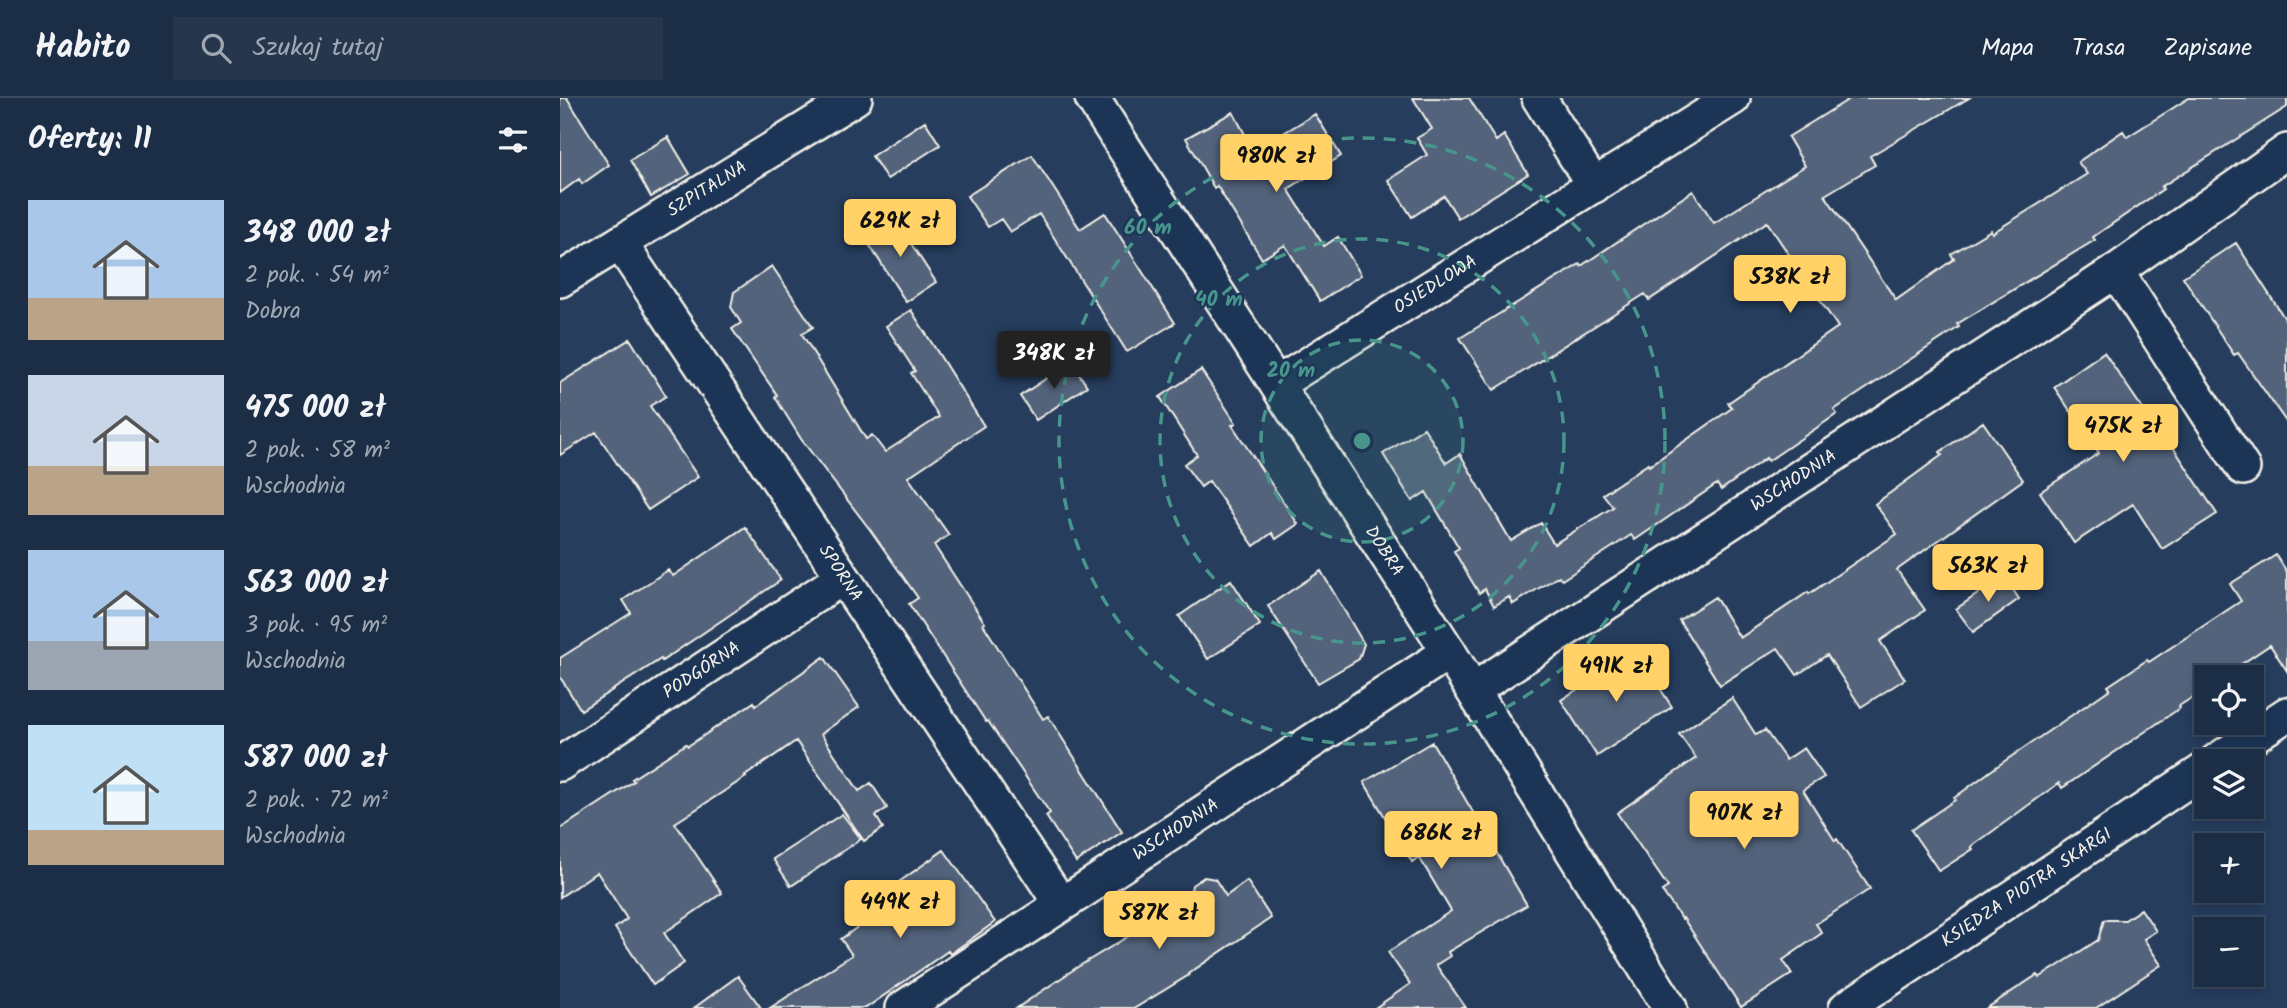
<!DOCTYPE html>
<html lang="pl">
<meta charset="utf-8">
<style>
:root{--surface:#1c2e46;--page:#25364d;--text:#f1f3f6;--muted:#a0a8b3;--line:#3a4a5f;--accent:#ffd166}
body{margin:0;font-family:Kalam,sans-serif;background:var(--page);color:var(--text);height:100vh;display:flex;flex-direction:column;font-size:26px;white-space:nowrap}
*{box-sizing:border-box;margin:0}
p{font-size:23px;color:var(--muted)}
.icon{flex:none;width:38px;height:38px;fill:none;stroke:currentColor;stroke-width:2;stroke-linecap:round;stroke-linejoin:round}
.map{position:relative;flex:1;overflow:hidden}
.side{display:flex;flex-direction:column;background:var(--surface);width:560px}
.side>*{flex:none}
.controls{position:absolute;left:1634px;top:567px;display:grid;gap:14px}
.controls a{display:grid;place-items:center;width:70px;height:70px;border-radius:0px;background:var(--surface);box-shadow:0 4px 10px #0003,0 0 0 2px var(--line);font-size:35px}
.price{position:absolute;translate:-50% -60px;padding:0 16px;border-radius:7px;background:var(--accent);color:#111;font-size:23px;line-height:46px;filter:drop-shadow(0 2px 4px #0008)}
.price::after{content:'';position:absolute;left:50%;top:42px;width:21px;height:16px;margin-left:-10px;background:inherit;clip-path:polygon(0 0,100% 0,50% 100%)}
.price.active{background:#222;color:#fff}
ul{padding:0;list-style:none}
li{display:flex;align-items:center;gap:21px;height:175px;padding:0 28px}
li span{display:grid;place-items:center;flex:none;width:196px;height:140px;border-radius:0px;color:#555}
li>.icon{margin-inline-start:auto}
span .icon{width:84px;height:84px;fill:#fffc;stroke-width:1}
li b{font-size:30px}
h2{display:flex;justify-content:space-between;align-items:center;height:84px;padding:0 28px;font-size:30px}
header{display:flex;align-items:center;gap:42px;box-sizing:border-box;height:98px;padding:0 35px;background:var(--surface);border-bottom:2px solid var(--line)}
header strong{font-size:33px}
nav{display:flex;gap:38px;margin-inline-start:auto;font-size:24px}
.search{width:490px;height:63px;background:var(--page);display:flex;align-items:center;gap:18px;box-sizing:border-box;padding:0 24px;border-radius:0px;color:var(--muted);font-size:26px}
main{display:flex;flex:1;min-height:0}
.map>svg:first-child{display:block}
.building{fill:#52647b;stroke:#f4f1e8;stroke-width:2}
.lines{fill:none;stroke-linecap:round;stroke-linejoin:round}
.minor-casing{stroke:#f4f1e8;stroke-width:38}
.minor{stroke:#1d3557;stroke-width:33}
.ring{fill:none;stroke:#48958c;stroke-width:3.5;stroke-dasharray:12 9}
.labels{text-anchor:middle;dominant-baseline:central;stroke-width:5;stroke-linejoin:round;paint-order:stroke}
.street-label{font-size:18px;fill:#f4f1e8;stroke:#1d3557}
.centre{fill:#48958c;stroke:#1d3557;stroke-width:3.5}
.ring-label{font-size:21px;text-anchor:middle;font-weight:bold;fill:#48958c;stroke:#1d3557;stroke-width:5;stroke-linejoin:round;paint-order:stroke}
</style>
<header>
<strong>Habito</strong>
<div class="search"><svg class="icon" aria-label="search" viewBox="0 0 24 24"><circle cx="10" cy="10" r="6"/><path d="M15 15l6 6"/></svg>Szukaj tutaj</div>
<nav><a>Mapa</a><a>Trasa</a><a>Zapisane</a></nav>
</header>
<main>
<section class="side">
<h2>Oferty: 11<svg class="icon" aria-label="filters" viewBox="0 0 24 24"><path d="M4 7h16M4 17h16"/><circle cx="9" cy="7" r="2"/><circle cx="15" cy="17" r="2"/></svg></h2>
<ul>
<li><span style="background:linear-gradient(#a9c7e8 70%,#b9a48a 0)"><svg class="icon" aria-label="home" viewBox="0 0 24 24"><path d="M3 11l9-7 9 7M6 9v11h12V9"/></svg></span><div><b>348 000 zł</b><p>2 pok. · 54 m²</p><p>Dobra</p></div></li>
<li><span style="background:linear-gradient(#c9d6e8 65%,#b9a48a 0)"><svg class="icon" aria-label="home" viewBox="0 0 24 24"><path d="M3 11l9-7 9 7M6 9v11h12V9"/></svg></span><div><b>475 000 zł</b><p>2 pok. · 58 m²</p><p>Wschodnia</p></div></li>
<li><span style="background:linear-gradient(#a9c7e8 65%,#9aa5b1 0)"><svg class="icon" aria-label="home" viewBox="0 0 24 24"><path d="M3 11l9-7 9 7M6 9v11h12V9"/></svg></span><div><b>563 000 zł</b><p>3 pok. · 95 m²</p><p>Wschodnia</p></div></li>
<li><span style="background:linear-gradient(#bfe0f5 75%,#b9a48a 0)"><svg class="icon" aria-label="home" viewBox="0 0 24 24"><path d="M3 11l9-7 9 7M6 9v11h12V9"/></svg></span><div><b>587 000 zł</b><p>2 pok. · 72 m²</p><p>Wschodnia</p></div></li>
</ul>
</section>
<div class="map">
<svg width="1727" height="910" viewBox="0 0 1727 910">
<rect width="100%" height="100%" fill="#263d5d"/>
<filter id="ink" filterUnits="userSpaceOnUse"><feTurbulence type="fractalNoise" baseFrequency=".0143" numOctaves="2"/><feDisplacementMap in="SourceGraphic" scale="14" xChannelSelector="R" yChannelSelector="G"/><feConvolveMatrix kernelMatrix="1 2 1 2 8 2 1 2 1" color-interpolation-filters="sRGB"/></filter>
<g filter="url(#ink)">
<path class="building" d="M 0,0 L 7,0 L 49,67 L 22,86 L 19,81 L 0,95 Z
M 853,0 L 909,0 L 936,43 L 944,37 L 968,76 L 898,120 L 884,98 L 852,119 L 828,82 L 867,57 L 857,40 L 872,31 Z
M 1291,0 L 1409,0 L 1310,58 L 1315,67 L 1265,97 L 1336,202 L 1394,161 L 1391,156 L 1431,132 L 1432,135 L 1527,76 L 1518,64 L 1563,33 L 1567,39 L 1629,0 L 1727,0 L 1727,9 L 1601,89 L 1603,91 L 1533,139 L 1535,142 L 1397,226 L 1399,229 L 1274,312 L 1277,316 L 1208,363 L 1206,360 L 1161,392 L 1157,386 L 1075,442 L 1071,437 L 1002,482 L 999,478 L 953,506 L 949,499 L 934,508 L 925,491 L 919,495 L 905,472 L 894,453 L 899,450 L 866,394 L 852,403 L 823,356 L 864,330 L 886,365 L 900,356 L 951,443 L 981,425 L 994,446 L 1053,409 L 1043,396 L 1088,366 L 1089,368 L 1172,310 L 1168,305 L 1278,229 L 1207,124 L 1089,202 L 1085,196 L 934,292 L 900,240 L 1020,166 L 1021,168 L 1133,93 L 1154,125 L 1245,68 L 1228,39 Z
M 673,14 L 694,53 L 755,16 L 781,58 L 728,91 L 764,148 L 778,139 L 801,177 L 760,203 L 725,147 L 702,161 L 657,88 L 654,90 L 626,40 Z
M 365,23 L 380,47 L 327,81 L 312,58 Z
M 108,39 L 130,76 L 91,99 L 70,62 Z
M 472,57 L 520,131 L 545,115 L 615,225 L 567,254 L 479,116 L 450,134 L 441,121 L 428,129 L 407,98 Z
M 333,118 L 376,184 L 346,204 L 303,137 Z
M 1676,145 L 1727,224 L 1727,325 L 1678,255 L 1674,257 L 1623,179 Z
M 212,168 L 253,229 L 242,236 L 306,341 L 312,337 L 325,354 L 379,319 L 351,275 L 355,273 L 326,228 L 351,212 L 424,328 L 348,379 L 389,437 L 374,447 L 425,525 L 423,526 L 483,621 L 488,618 L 562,734 L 516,764 L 486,718 L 490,715 L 428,623 L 426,624 L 349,506 L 358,500 L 311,433 L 241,341 L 215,299 L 217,297 L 172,231 L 181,225 L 171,209 L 174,194 Z
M 70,241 L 106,298 L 90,308 L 138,379 L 88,412 L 36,334 L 0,357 L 0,285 Z
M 1544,254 L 1606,345 L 1609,343 L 1657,416 L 1602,451 L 1573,406 L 1514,445 L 1480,394 L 1539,355 L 1494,289 Z
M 511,264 L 527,288 L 476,322 L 460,298 Z
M 641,272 L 676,325 L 672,327 L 738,426 L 716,441 L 712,435 L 694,448 L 649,383 L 641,389 L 624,366 L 637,357 L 600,299 Z
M 1423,324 L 1463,382 L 1337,472 L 1365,512 L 1320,543 L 1345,581 L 1301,609 L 1267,557 L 1237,577 L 1218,550 L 1160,587 L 1119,522 L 1155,499 L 1180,540 L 1248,494 L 1249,496 L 1337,436 L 1315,406 L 1382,357 L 1380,354 Z
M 185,429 L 221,482 L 102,563 L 101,561 L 21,612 L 0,579 L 0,560 L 71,515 L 63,502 L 108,472 L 113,478 Z
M 1716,457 L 1727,474 L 1727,573 L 1710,547 L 1662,579 L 1647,579 L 1647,590 L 1619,608 L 1620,610 L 1502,690 L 1499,685 L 1411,749 L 1413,751 L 1379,773 L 1351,732 L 1395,702 L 1394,700 L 1436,669 L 1550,591 L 1548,588 L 1587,562 L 1589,564 L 1681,503 L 1670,486 Z
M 761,473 L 804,546 L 799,561 L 758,585 L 708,508 Z
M 1444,478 L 1459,501 L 1413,534 L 1396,511 Z
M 671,482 L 700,527 L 648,561 L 619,518 Z
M 1076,553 L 1112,609 L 1037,658 L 1001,602 Z
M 264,559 L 299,609 L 261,636 L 299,693 L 311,685 L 327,710 L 316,718 L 323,730 L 304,743 L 236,643 L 185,678 L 186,679 L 115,725 L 162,795 L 104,835 L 124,865 L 93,887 L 55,830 L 67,821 L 37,774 L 0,799 L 0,731 L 74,683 L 72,681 L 126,646 L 128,648 L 194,604 L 196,607 Z
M 1172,600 L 1196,637 L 1205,632 L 1226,662 L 1244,650 L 1264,679 L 1243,692 L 1275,743 L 1277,741 L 1310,791 L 1256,826 L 1262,835 L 1223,862 L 1232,876 L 1181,909 L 1127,826 L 1123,820 L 1122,821 L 1102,793 L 1108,789 L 1057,715 L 1136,660 L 1119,636 Z
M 872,644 L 967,807 L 888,854 L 890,858 L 876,867 L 906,910 L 815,910 L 850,886 L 828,854 L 891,813 L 859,759 L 852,764 L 804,684 Z
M 282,716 L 301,741 L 231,788 L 213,761 Z
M 384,752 L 435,824 L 390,856 L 388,853 L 306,910 L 210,910 L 292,857 L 281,841 L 346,794 L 339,784 Z
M 644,779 L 655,781 L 666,798 L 687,783 L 711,820 L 628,876 L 629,877 L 575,910 L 457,910 L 516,870 L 628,802 L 626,800 L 630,797 L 632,787 Z
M 1581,811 L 1596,833 L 1584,841 L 1601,867 L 1536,910 L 1427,910 L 1477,877 L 1479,880 L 1538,842 L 1544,822 L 1565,822 Z
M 178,878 L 201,910 L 134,910 Z"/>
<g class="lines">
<g class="minor-casing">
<g id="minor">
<path id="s1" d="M 532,0 L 889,554 L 1110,910"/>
<path d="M 979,0 L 1034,88"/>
<path id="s2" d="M 60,145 L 501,806"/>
<path d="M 1556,173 L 1683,370"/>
<path id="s3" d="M 0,182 L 295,0"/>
<path id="s4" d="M 717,286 L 1173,0"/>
<path id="s5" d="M 913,592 L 1556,173 L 1727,53"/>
<path d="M 1656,663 L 1727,616"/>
<path id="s6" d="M 0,666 L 282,480"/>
<path id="s7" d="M 343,910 L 889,554"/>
<path id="s8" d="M 1286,910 L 1647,670"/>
</g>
</g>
<use href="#minor" class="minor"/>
</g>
</g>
<circle cx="802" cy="343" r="101" fill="#48958c" fill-opacity=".12"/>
<g class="ring">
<circle cx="802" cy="343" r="101"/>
<circle cx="802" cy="343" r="202"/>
<circle cx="802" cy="343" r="303"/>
</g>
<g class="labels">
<g class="street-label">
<text stroke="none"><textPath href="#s3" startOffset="173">SZPITALNA</textPath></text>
<text stroke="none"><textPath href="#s4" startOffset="187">OSIEDLOWA</textPath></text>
<text stroke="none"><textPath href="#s5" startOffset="383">WSCHODNIA</textPath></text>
<text stroke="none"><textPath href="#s1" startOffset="539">DOBRA</textPath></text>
<text stroke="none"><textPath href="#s2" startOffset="397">SPORNA</textPath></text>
<text stroke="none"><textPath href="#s6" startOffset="170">PODGÓRNA</textPath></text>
<text stroke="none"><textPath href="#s7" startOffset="326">WSCHODNIA</textPath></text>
<text stroke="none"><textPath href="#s8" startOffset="217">KSIĘDZA PIOTRA SKARGI</textPath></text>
</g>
</g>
<circle cx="802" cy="343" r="10" class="centre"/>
<g class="ring-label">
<text x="588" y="136">60 m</text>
<text x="659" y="208">40 m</text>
<text x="731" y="279">20 m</text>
</g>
</svg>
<div class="controls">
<a><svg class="icon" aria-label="locate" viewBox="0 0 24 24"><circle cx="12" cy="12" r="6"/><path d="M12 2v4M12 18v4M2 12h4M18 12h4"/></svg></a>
<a><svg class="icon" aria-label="layers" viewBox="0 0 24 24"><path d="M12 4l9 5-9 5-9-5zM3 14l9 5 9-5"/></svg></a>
<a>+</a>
<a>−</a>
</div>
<b class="price" style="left:716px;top:96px">980K zł</b>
<b class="price" style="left:340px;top:161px">629K zł</b>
<b class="price" style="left:1230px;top:217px">538K zł</b>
<b class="price active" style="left:494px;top:293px">348K zł</b>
<b class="price" style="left:1563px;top:366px">475K zł</b>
<b class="price" style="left:1428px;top:506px">563K zł</b>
<b class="price" style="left:1056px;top:606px">491K zł</b>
<b class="price" style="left:1184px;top:753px">907K zł</b>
<b class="price" style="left:881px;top:773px">686K zł</b>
<b class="price" style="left:340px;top:842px">449K zł</b>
<b class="price" style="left:599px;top:853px">587K zł</b>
</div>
</main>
